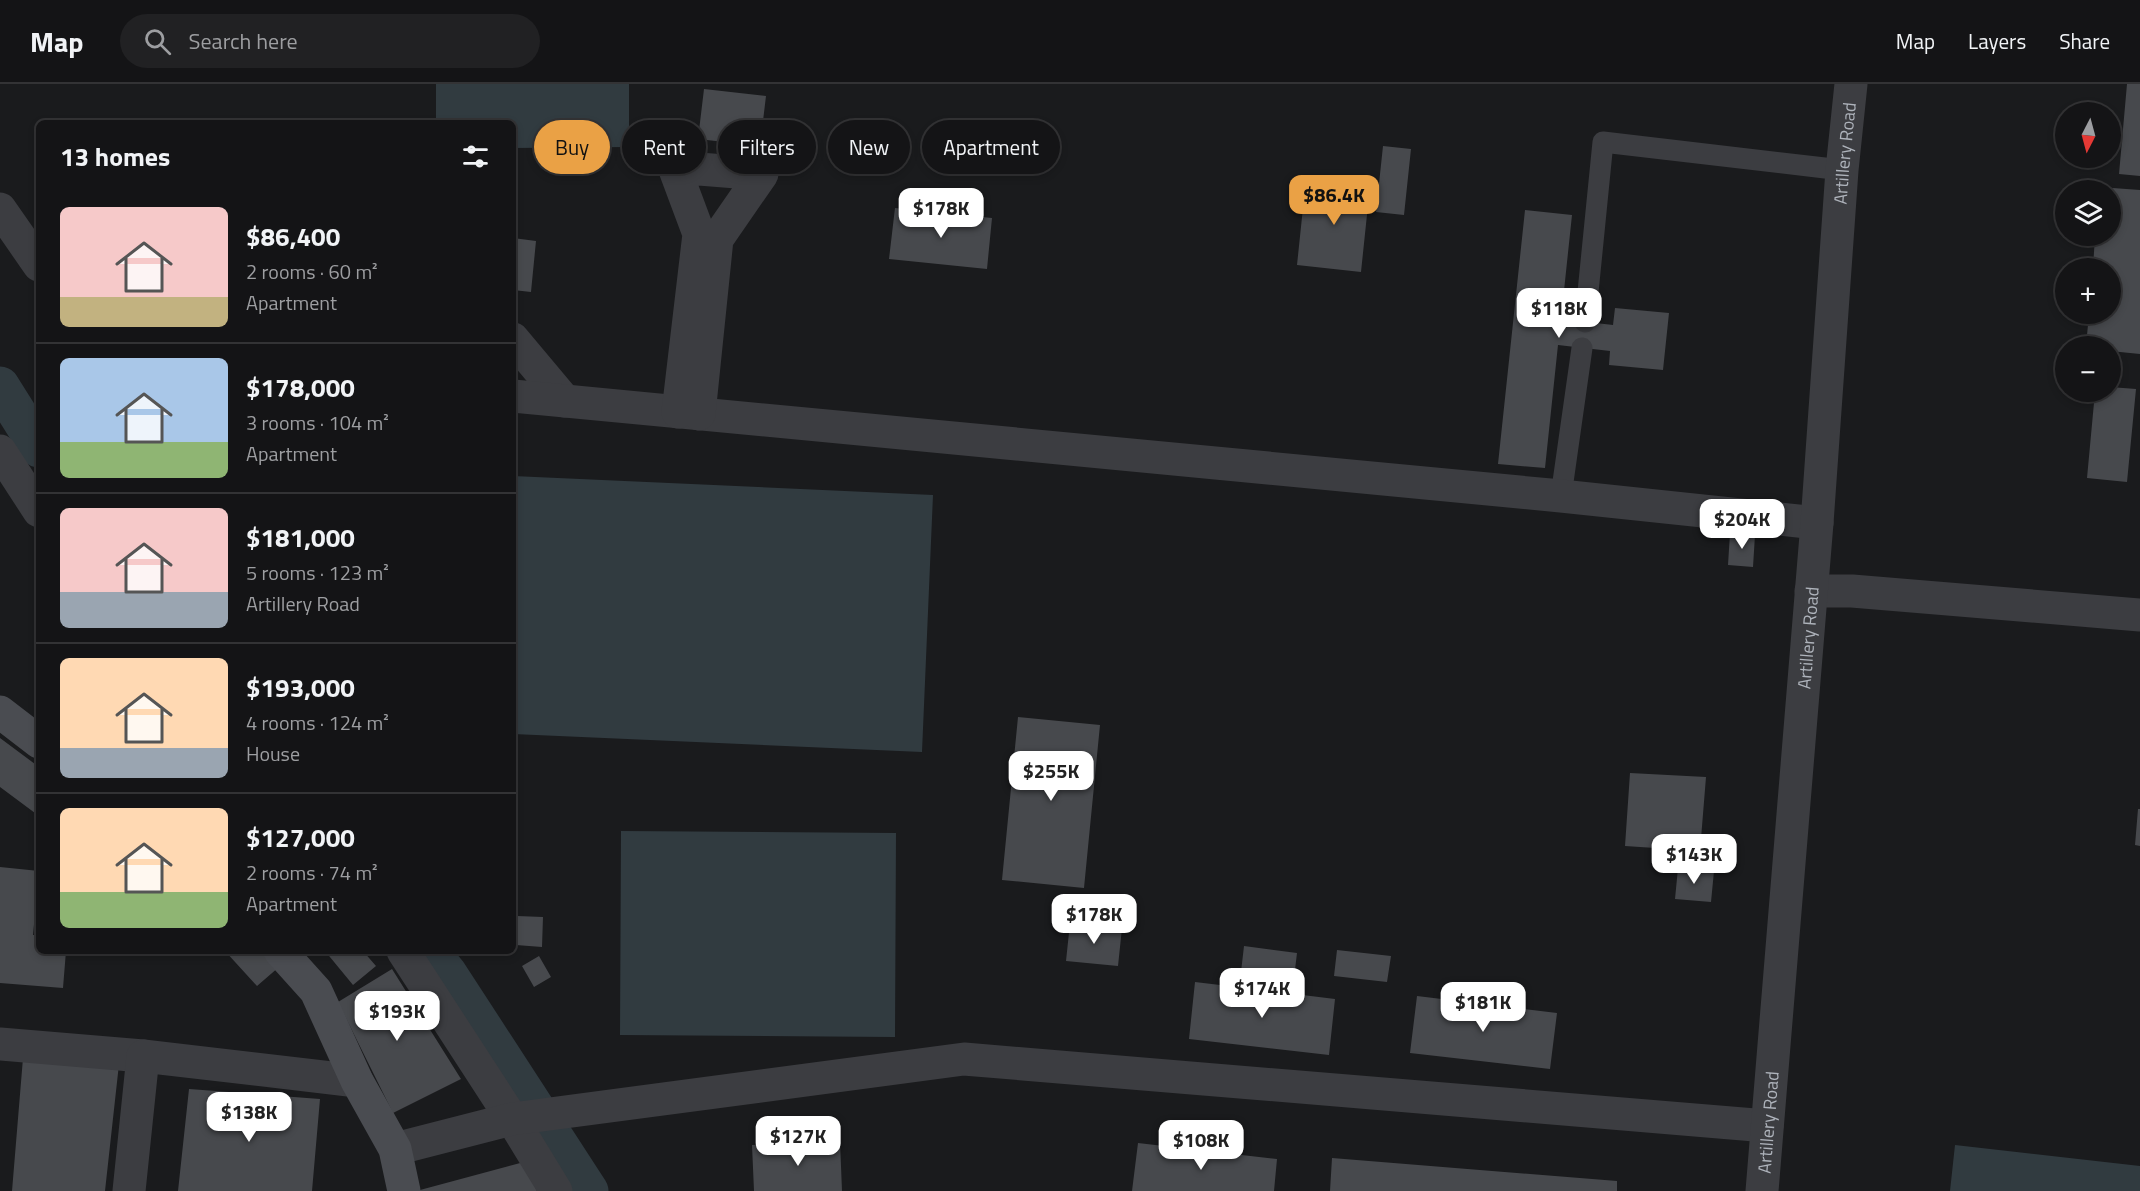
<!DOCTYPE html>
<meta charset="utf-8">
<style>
:root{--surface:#141416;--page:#212123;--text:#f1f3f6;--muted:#9d9ea1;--line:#333335;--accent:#eaa145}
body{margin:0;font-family:"Titillium Web",sans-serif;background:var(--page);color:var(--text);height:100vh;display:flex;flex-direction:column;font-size:22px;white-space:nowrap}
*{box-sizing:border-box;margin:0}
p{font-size:20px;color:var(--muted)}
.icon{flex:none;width:33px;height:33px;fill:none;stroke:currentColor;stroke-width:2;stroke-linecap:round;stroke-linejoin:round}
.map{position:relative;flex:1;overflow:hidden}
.side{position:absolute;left:36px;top:36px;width:480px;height:834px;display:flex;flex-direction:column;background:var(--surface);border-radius:9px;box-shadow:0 3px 9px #0003,0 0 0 2px var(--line)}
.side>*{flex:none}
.banner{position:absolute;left:534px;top:36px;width:570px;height:54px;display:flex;gap:12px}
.needle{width:39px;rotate:186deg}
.fabs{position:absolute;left:2055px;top:18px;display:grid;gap:12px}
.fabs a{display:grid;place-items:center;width:66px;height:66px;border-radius:50%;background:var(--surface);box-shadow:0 3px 9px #0003,0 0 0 2px var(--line);font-size:30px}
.price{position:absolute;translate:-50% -51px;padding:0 14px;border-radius:12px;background:#fff;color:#222;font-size:20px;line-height:39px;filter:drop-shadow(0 2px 3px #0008)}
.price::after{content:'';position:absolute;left:50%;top:36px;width:18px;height:14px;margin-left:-9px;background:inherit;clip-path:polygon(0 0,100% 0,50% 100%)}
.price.on{background:var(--accent);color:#111}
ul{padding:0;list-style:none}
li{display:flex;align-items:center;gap:18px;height:150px;padding:0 24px}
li+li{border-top:2px solid var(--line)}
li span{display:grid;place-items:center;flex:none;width:168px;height:120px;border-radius:9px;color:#555}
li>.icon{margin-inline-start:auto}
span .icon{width:72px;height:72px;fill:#fffc;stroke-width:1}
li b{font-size:26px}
h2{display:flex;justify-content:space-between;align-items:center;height:72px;padding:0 24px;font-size:26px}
.tag{padding:0 21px;border-radius:27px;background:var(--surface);box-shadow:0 3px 9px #0003,0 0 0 2px var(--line);font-size:21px;line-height:54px}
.tag.on{background:var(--accent);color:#111}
header{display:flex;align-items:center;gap:36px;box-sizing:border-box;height:84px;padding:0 30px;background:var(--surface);border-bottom:2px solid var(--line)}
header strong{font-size:28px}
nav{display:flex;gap:33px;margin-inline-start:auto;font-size:21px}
.search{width:420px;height:54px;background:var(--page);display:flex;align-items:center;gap:15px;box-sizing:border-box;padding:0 21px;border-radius:33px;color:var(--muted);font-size:22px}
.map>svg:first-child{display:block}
.water{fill:#313b40}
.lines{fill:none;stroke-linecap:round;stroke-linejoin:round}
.canal{stroke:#313b40;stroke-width:39}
.building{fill:#47494d}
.lane{stroke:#3c3d41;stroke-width:21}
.street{stroke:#3c3d41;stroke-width:33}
.secondary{stroke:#4a4c51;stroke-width:33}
.labels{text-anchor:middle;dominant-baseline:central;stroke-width:5;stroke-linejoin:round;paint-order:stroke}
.street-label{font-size:18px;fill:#aeb3bb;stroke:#151618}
</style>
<header>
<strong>Map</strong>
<div class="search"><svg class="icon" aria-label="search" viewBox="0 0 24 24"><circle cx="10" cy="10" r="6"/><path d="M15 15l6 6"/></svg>Search here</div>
<nav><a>Map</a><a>Layers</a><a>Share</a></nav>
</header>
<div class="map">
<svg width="2140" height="1107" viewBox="0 0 2140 1107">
<rect width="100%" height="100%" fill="#1a1b1d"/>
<path class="water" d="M 436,0 L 629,0 L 629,63 L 513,64 L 513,39 L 436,39 Z
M 513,392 L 933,411 L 922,668 L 513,650 Z
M 621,747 L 896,749 L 895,953 L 620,951 Z
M 1955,1061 L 2140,1082 L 2140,1107 L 1950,1107 Z"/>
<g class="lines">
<path class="canal" d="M 0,302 L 39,364
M 429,867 L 448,890 L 589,1107"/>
</g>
<path class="building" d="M 2127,0 L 2140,0 L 2140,92 L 2119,90 Z
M 704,5 L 766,12 L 760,62 L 698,55 Z
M 1383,62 L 1411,65 L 1404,131 L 1376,128 Z
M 1306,95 L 1370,102 L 1361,188 L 1297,181 Z
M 2099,103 L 2140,106 L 2140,270 L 2110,267 L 2110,262 L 2086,262 L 2089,230 L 2110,230 L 2110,184 L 2093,184 L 2095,152 L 2110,152 L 2110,106 L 2099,106 Z
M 895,124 L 992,134 L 987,185 L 889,175 Z
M 1525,126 L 1572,131 L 1561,235 L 1613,241 L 1615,224 L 1669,229 L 1663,286 L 1609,281 L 1610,267 L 1558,261 L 1545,384 L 1498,380 Z
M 513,154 L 536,157 L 531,208 L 513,206 Z
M 2110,303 L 2136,305 L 2127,398 L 2087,394 L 2095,308 L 2110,308 Z
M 1730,449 L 1755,451 L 1753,483 L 1728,481 Z
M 1018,633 L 1100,641 L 1084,804 L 1002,796 Z
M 0,654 L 39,683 L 39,732 L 0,703 Z
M 1630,689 L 1706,693 L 1700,767 L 1625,762 Z
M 2138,725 L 2140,725 L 2140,762 L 2135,761 Z
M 0,783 L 39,787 L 39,830 L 35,830 L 33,851 L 39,851 L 39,867 L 66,867 L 63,904 L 0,899 Z
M 1678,784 L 1714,787 L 1711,818 L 1675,815 Z
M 517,832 L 543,833 L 542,863 L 516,861 Z
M 1070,839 L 1122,844 L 1118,882 L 1066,877 Z
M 1244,862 L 1297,869 L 1294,894 L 1241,888 Z
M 1337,866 L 1391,872 L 1387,898 L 1334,892 Z
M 225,867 L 265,867 L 279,883 L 257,902 Z
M 325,867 L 363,867 L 376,882 L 353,901 Z
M 539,872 L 551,893 L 534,903 L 522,882 Z
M 392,885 L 461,995 L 393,1029 L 338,918 Z
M 1195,898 L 1335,915 L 1329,971 L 1189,955 Z
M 1417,912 L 1557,929 L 1550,985 L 1410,969 Z
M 23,974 L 119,980 L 105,1107 L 12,1107 Z
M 189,1005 L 320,1015 L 312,1107 L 178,1107 Z
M 840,1057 L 842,1107 L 754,1107 L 752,1061 Z
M 1138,1059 L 1277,1075 L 1274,1107 L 1132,1107 Z
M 1332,1074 L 1617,1097 L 1617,1107 L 1330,1107 Z
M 524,1078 L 537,1107 L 420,1107 L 420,1106 Z"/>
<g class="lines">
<path class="lane" d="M 1585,238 L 1603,58 L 1842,86
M 1561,412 L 1582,264"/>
<g class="street">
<path d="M 0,125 L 39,181"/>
<path d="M 513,255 L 565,317"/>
<path d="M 513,312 L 1561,412 L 1817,439"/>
<path d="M 678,328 L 699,150 L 674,83 L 762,90 L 717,155 L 699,330"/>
<path d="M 0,367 L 39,427"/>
<path d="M 1811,507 L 1852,507 L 2140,531"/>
<path d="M 403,867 L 512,1035 L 556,1107"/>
<path d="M 0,960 L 143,972"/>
<path d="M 395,1065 L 512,1035 L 964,975 L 1767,1042"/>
<path d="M 129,1107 L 143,972 L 357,997"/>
<path id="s1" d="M 1762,1107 L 1817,439 L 1842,86 L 1851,0"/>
</g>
<path class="secondary" d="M 0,628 L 39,658
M 280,867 L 316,907 L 357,997 L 395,1065 L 404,1107"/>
</g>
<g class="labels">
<g class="street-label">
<text stroke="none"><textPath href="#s1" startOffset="1041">Artillery Road</textPath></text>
<text stroke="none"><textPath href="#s1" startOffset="555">Artillery Road</textPath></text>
<text stroke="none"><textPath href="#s1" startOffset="69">Artillery Road</textPath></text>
</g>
</g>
</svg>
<div class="fabs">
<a><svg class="needle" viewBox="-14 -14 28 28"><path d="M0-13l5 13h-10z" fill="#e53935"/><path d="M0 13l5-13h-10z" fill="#9d9ea1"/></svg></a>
<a><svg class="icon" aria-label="layers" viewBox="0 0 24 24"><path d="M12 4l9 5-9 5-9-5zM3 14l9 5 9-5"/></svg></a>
<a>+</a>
<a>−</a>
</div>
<b class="price on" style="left:1334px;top:142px">$86.4K</b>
<b class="price" style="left:941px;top:155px">$178K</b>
<b class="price" style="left:1559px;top:255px">$118K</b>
<b class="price" style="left:1742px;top:466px">$204K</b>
<b class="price" style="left:1051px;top:718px">$255K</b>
<b class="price" style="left:1694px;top:801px">$143K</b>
<b class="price" style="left:1094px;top:861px">$178K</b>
<b class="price" style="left:1262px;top:935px">$174K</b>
<b class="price" style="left:1483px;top:949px">$181K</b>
<b class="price" style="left:397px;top:958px">$193K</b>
<b class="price" style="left:249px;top:1059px">$138K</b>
<b class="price" style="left:798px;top:1083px">$127K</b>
<b class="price" style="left:1201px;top:1087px">$108K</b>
<div class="banner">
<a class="tag on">Buy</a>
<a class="tag">Rent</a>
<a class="tag">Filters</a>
<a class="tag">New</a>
<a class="tag">Apartment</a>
</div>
<section class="side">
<h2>13 homes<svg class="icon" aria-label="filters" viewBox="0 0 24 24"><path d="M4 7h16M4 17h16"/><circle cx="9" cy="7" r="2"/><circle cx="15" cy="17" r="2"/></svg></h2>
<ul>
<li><span style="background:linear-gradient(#f6c9c9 75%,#c2b280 0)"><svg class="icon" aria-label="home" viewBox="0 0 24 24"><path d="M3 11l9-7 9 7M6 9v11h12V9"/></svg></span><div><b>$86,400</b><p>2 rooms · 60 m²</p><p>Apartment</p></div></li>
<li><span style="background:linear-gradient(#a9c7e8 70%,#8fb573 0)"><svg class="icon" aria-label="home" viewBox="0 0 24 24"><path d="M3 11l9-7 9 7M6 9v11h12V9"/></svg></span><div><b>$178,000</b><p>3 rooms · 104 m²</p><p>Apartment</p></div></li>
<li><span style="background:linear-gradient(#f6c9c9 70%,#9aa5b1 0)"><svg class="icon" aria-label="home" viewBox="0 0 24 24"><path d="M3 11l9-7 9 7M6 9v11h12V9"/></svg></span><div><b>$181,000</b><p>5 rooms · 123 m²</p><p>Artillery Road</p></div></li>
<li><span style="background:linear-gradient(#ffd9b3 75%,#9aa5b1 0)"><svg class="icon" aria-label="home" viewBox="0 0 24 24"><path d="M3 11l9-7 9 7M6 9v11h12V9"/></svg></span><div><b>$193,000</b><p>4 rooms · 124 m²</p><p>House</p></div></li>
<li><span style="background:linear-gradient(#ffd9b3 70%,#8fb573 0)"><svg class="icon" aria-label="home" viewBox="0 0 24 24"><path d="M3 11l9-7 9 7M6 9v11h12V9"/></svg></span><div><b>$127,000</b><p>2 rooms · 74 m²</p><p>Apartment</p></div></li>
</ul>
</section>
</div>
